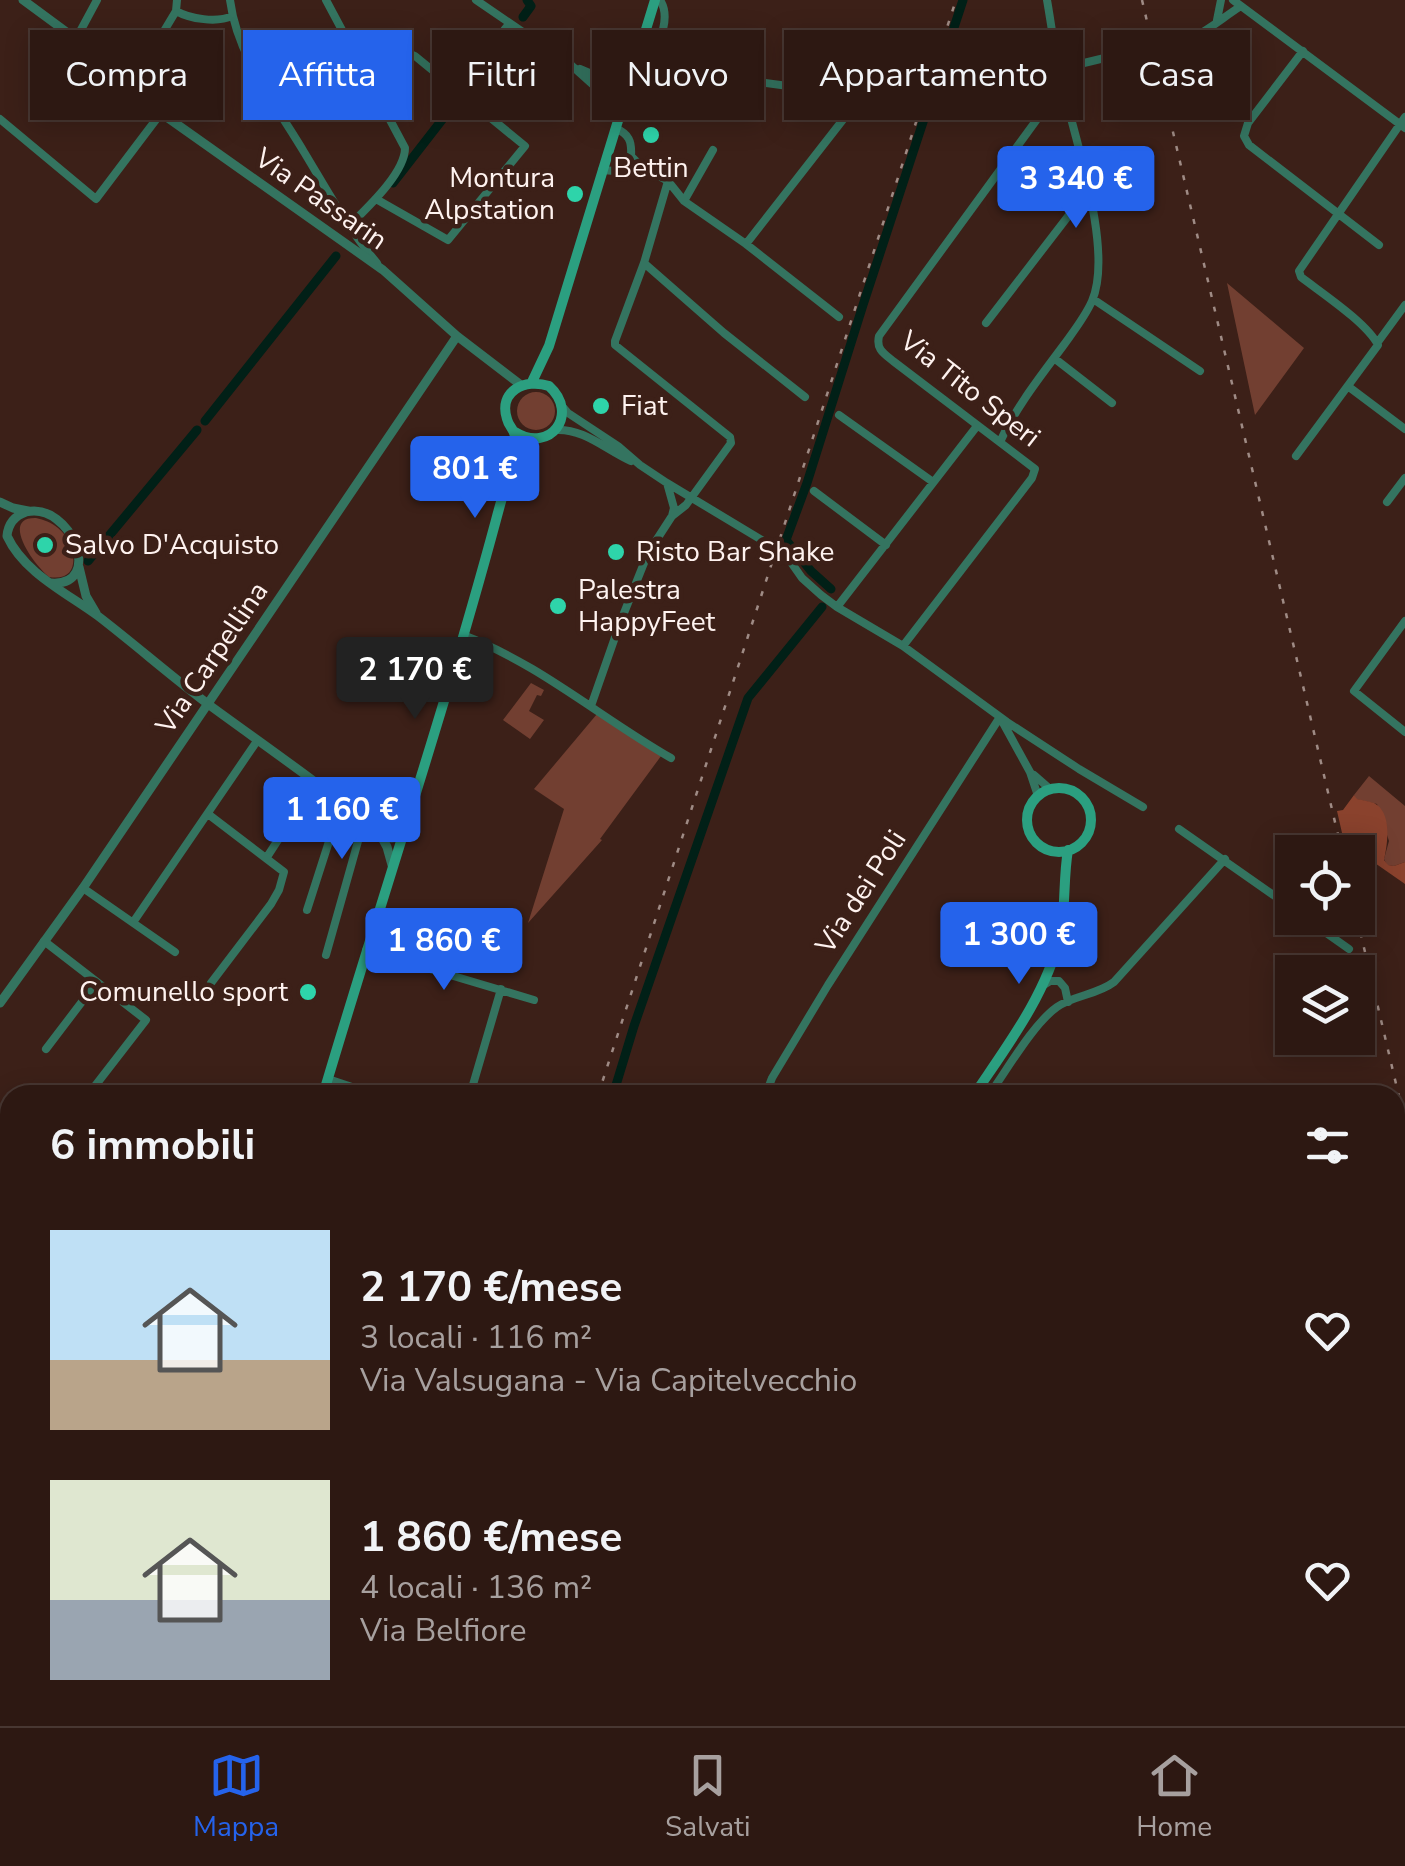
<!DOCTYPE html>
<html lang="it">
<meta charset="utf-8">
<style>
:root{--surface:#2d1812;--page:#392520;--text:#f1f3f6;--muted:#a7a09f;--line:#483732;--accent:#2563eb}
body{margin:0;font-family:"Nunito Sans",sans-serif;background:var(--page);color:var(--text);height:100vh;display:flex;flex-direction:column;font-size:38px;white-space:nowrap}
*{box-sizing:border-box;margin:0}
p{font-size:32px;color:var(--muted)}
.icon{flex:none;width:55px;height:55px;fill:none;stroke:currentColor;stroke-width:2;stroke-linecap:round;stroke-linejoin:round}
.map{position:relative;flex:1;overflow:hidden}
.panel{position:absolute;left:0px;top:1085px;width:1405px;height:642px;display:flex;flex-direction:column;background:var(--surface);border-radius:30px 30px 0 0;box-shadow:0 5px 25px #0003,0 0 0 2px var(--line)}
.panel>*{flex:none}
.top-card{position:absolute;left:30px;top:30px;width:1345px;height:90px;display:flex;gap:20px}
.fabs{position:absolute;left:1275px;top:835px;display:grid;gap:20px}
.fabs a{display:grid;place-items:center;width:100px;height:100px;border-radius:0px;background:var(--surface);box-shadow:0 5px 25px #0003,0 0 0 2px var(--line);font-size:50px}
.price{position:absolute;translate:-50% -85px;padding:0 22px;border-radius:10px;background:var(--accent);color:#fff;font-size:32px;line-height:65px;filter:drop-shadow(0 2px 5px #0008)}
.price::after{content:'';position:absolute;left:50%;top:60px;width:30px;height:22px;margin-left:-15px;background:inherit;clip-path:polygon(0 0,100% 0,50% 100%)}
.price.selected{background:#222;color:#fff}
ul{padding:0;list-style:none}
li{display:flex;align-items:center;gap:30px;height:250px;padding:0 50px}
li span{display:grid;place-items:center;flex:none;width:280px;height:200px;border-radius:0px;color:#555}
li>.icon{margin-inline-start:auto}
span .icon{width:120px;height:120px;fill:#fffc;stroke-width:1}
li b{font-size:42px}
h2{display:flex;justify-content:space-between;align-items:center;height:120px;padding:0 50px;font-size:42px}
.tag{padding:0 35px;border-radius:0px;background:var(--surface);box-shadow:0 5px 25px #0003,0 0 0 2px var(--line);font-size:35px;line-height:90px}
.tag.selected{background:var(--accent);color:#fff}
.menu{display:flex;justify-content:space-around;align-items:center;height:140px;border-top:2px solid var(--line);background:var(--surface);font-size:28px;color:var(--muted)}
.menu a{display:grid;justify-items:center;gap:5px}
.menu .selected{color:var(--accent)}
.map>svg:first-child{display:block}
.green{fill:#723f31}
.forest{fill:#8a422d}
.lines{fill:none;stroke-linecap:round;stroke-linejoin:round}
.canal{stroke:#012017;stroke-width:9}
.minor-tunnel{stroke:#594038;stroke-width:8;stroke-dasharray:8 4;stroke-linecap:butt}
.minor{stroke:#347460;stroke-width:8}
.tertiary{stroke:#347460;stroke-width:9}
.secondary{stroke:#2b9f80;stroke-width:10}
.rail{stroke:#9f8b85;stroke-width:2.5;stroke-dasharray:5 10;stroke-linecap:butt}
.poi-dot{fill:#2ed4aa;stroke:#3c2018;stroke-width:4}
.labels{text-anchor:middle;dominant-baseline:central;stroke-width:9;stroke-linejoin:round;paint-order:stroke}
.poi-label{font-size:28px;fill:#fef2ef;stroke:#3c2018;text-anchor:start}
.street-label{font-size:28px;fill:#fef2ef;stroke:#3c2018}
</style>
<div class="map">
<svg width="1405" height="1726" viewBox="0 0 1405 1726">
<rect width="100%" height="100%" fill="#3c2018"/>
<path class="green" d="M 1227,283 L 1304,348 L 1255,415 Z
M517 411a19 19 0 1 1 38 0a19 19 0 1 1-38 0Z
M 36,518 C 44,520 51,522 58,528 C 76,542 84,583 49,577 C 33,564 0,517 36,518 Z
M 531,683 L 544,690 L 541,696 L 537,695 L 529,711 L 544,720 L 530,739 L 503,720 Z
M 597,714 L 664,752 L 600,839 L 602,840 L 528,923 L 564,809 L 534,789 Z
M 1369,776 L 1405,806 L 1405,862 L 1394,866 L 1387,865 L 1384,859 L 1389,841 L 1377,804 L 1356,799 L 1354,795 Z"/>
<path class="forest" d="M 1354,795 L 1357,799 C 1362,800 1368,801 1374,803 C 1392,812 1388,843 1384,860 L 1388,865 L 1394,866 L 1405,862 L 1405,884 L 1372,861 L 1345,846 L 1337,811 L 1343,810 Z"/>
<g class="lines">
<path class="canal" d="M 523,17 L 531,6 L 527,0
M 466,89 L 510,33
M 393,183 L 459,98
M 205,421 L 336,256
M 88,561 L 197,430
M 831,589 L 811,571 L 786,540 L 807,483 L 863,305 L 963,0
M 613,1095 L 634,1026 L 748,698 L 822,607
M 527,1726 L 533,1718"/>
<path class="minor-tunnel" d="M 1143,53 L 1158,50"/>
<path class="minor" d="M 230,0 C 237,56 276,105 304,152 C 327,190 348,229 377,263
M 326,0 L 405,148 C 405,173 367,208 349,226
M 476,0 L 571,65 L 620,109
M 1233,0 L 1405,128
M 176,11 C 190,19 217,23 232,16
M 1217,20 L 1221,0
M 76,39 L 97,0
M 658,41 L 688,47 L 707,55 L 750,81 L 818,90 L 839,88 L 856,103 L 746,244
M 1158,47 C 1193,45 1213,24 1241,6
M 1303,51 L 1248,123 L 1244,136 L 1249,145 L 1379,245
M 356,59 C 380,50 390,44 415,56 L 525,146 L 448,240 L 376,199
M 580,69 L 627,89
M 1059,69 L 1142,49
M 631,77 L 639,79 L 645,74 C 653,53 674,21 660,0
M 131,86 L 176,11 L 177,0
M 456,89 L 509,24
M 0,119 L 96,199 L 161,113
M 615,128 C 629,134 632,141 631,156 L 642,167 L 668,181 L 684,201 L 746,244 L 839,317
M 602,170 L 615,171 L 631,156
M 684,201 L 713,150
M 644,263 L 724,333 L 805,397
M 1093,299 L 1200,371
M 986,323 L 1089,189
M 1378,342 L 1405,305
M 1054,358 L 1112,403
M 1349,387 L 1405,429
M 562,406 L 568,413 L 618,446 L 640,465 L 667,483 L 770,545 L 788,558 L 802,578 L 821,595 L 837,607 L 903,646 L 1007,722 L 1079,769 L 1143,807
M 839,415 L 933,482
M 555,430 C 584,428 606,450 631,461
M 1000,442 C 1016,407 1040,377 1063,346 C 1073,332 1085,317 1092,301 C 1114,250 1074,137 1062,83 C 1055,56 1052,28 1047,0
M 1296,456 L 1378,345 C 1367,323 1323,294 1301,277 L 1299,271 L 1405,117
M 667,483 L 674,508 L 672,516
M 814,491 L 886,545
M 1387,502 L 1405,478
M 837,607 L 977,426
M 1405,621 L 1354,691 L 1405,732
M 463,635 C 538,663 601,718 671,758
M 903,646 L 1032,478 L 1035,469 L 893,361 C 883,353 876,349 879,336 L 1062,85
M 591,706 L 620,623 L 648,553 L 672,516 L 686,505 L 731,443 L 730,437 L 615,345 L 615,341 L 644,263 L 668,181
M 1002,721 L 1030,772 L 1038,796
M 1034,775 L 1050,789
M 208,814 L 284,872 L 279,890 L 271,904 L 211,983
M 1179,829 L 1292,908
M 267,857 L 315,783
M 83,888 L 175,952
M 307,910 L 341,804
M 1305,918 L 1349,949
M 134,921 L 257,741
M 44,941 L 146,1020 L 88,1095
M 366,950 L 534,1000
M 326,955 L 364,820
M 1042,986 L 1050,981 L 1059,981 L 1065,988 L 1068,1002
M 46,1049 L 97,982
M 328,1079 L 376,1095
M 470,1095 L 501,989
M 771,1095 L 769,1086 L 772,1078 L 828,985 L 1000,717
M 989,1095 C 1007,1070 1033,1024 1057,1007 C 1074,995 1097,995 1114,982 L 1225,859
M 0,1113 L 10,1120
M 0,1234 L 10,1221
M 1395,1508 L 1405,1495
M 1395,1651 L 1405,1658
M 1219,1726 L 1227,1718"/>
<path class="tertiary" d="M 23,0 L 76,39 L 161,113 L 383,270 L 457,336 L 521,385
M 0,502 L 13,508 L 28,511
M 79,567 L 86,596 L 96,613
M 51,583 C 105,587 71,501 26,512 C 14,516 8,525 7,536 C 24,573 67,593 98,616 C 137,646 173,678 212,707 C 268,748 325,787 378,832 L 391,838 L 401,837
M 364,820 C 388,823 399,816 413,796
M 380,834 L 387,847 L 392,865
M 0,1003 L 83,888 L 457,336"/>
<path class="secondary" d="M 532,382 L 549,346 L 655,0
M 515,432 C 550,454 580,414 549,386
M 511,468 L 532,439
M1027 820a32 32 0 1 1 64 0a32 32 0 1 1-64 0Z
M 323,1095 C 380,903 444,713 496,520 C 503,493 512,467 515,439 C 516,430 509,428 507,419 C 498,391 525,378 549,386
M 974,1095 C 1007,1046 1046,995 1060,936 C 1066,908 1063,879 1068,850
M 0,1643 L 10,1648
M 0,1653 L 10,1659
M 112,1718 L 121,1726
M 152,1726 L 158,1718
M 538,1726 L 544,1718"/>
<path class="rail" d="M 1142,0 L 1342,852
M 1357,918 L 1405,1122
M 598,1095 L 956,0
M 391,1726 L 394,1718"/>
</g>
<g class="poi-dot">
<circle cx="651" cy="135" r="10"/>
<circle cx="575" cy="194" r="10"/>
<circle cx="601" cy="406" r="10"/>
<circle cx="45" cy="545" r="10"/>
<circle cx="616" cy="552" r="10"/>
<circle cx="558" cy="606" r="10"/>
<circle cx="308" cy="992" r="10"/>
</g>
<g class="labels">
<g class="poi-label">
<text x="651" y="168" text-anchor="middle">Bettin</text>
<text x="555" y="178" text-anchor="end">Montura<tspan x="555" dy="32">Alpstation</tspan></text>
<text x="621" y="406">Fiat</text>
<text x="65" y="545">Salvo D'Acquisto</text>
<text x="636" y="552">Risto Bar Shake</text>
<text x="578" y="590">Palestra<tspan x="578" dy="32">HappyFeet</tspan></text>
<text x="288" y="992" text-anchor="end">Comunello sport</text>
</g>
<g class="street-label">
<text transform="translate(321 199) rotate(35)">Via Passarin</text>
<text transform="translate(970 389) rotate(38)">Via Tito Speri</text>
<text transform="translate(212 658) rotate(-56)">Via Carpellina</text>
<text transform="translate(861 892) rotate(-57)">Via dei Poli</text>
</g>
</g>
</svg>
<div class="fabs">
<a><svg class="icon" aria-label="locate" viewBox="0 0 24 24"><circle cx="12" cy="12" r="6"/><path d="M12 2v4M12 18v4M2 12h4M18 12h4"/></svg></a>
<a><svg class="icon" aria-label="layers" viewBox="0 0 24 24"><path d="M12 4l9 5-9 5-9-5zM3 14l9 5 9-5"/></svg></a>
</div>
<b class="price" style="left:1076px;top:231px">3 340 €</b>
<b class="price" style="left:475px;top:521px">801 €</b>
<b class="price selected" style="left:415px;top:722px">2 170 €</b>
<b class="price" style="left:342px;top:862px">1 160 €</b>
<b class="price" style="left:1019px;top:987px">1 300 €</b>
<b class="price" style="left:444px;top:993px">1 860 €</b>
<div class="top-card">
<a class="tag">Compra</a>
<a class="tag selected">Affitta</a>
<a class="tag">Filtri</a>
<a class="tag">Nuovo</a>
<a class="tag">Appartamento</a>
<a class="tag">Casa</a>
</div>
<section class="panel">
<h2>6 immobili<svg class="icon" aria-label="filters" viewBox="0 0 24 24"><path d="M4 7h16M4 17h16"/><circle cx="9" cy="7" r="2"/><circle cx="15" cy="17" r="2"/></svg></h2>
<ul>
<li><span style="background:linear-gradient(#bfe0f5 65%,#b9a48a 0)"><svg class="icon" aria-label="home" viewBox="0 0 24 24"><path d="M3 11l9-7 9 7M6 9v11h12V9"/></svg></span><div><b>2 170 €/mese</b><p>3 locali · 116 m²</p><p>Via Valsugana - Via Capitelvecchio</p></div><svg class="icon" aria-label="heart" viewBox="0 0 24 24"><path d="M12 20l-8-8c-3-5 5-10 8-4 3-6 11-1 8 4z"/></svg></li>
<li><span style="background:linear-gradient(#dfe7d0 60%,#9aa5b1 0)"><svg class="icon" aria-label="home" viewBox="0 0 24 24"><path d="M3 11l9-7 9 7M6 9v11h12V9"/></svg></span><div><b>1 860 €/mese</b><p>4 locali · 136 m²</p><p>Via Belfiore</p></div><svg class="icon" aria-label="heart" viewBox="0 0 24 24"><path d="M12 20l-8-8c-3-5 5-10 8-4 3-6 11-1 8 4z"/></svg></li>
</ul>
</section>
</div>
<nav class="menu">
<a class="selected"><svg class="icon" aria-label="map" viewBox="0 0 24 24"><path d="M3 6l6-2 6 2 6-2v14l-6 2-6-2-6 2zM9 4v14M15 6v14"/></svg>Mappa</a>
<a><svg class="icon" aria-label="saved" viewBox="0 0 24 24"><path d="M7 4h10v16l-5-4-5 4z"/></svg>Salvati</a>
<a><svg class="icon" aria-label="home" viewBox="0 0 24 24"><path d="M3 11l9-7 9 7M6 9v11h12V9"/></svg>Home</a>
</nav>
